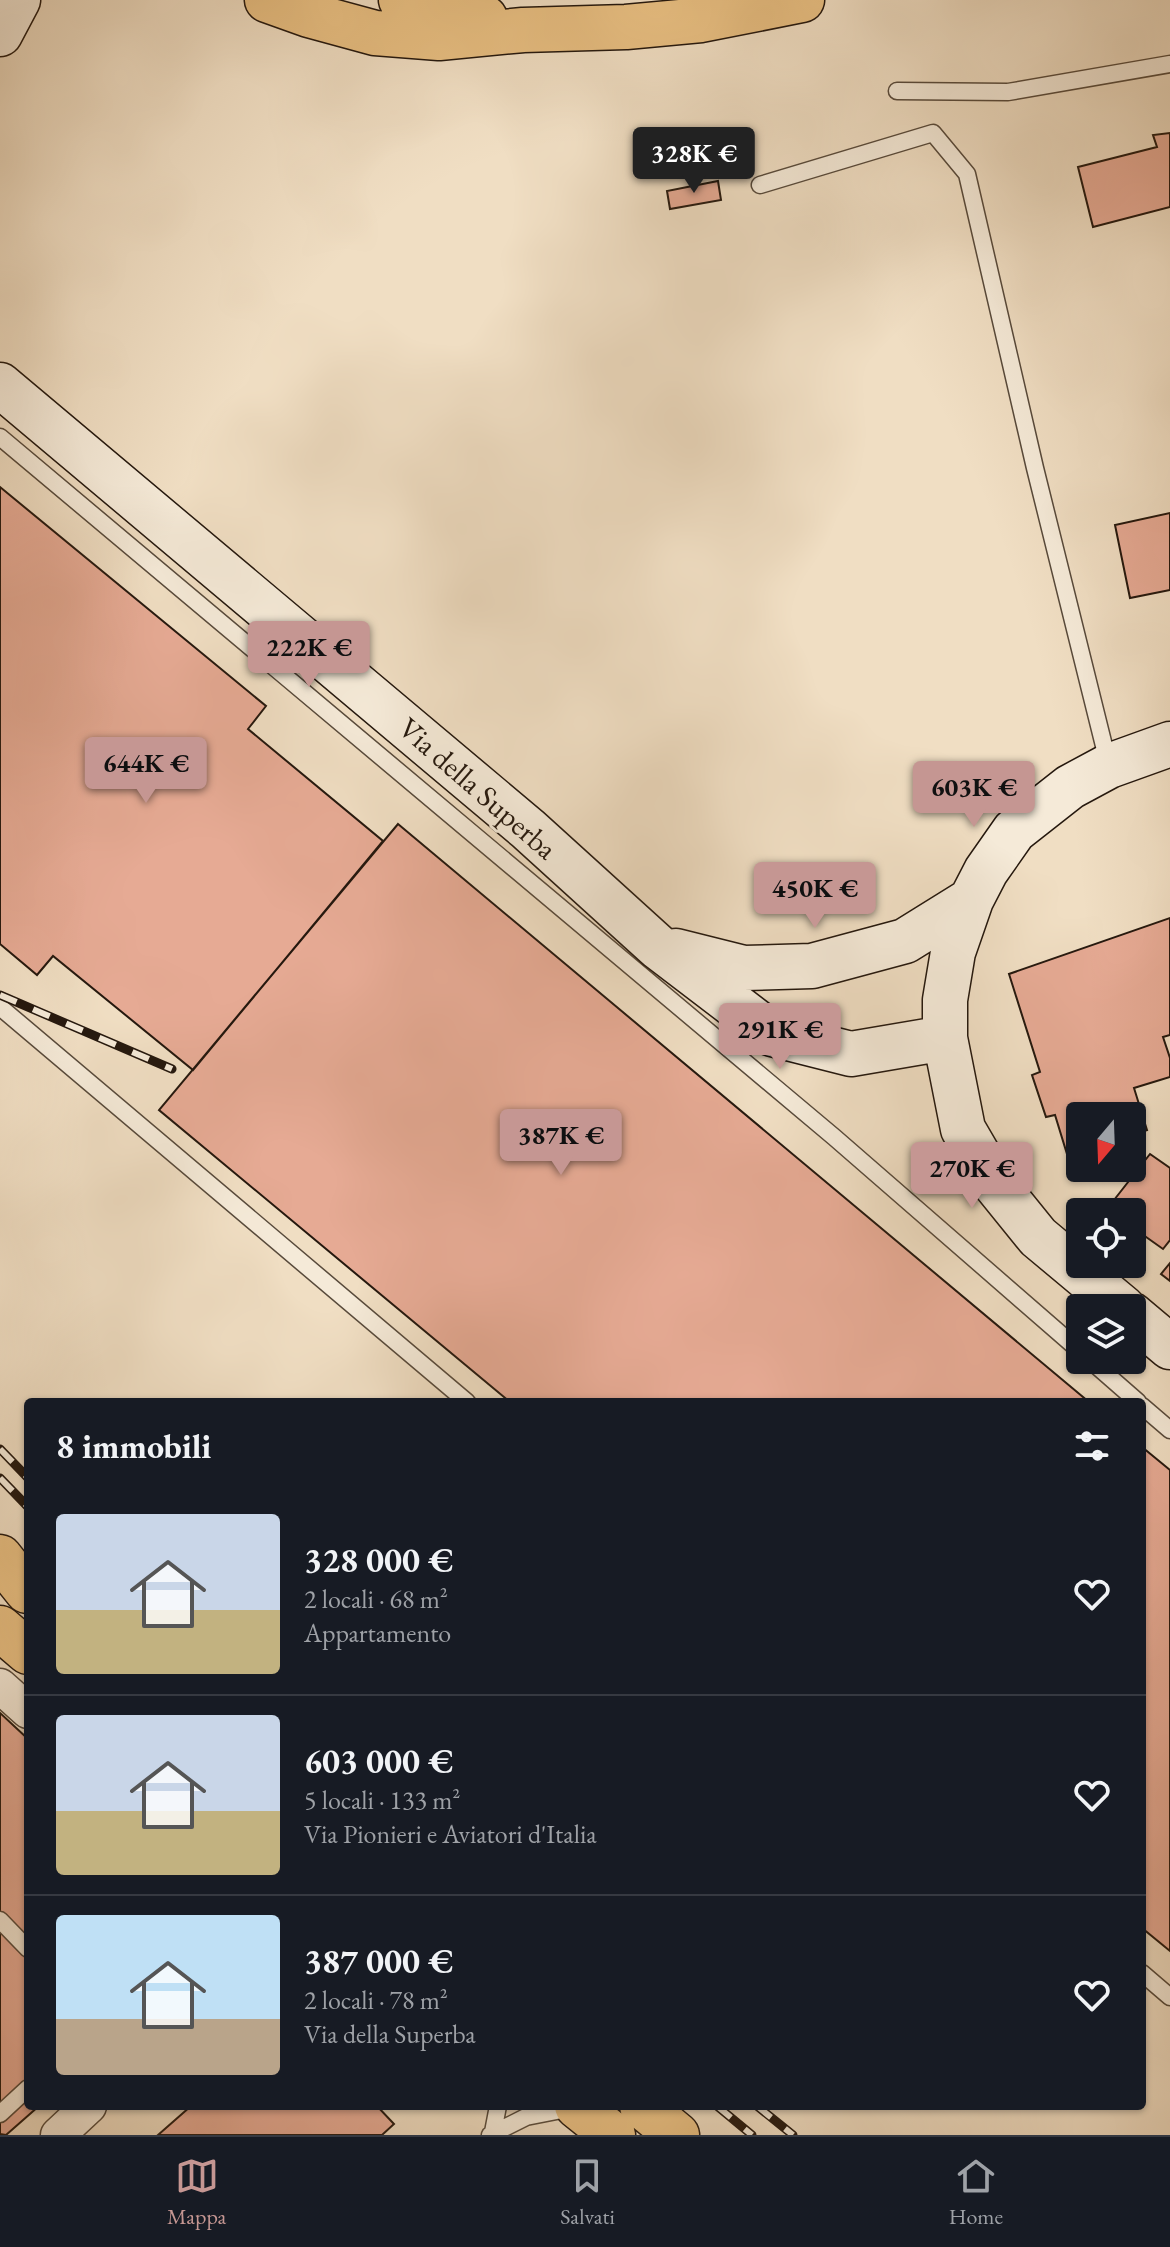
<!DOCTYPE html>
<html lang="it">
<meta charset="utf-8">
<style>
:root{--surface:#171b24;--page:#20242c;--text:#f1f3f6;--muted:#9ea1a6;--line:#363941;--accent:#c59692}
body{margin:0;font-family:"EB Garamond",serif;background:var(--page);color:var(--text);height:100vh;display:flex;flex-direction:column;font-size:30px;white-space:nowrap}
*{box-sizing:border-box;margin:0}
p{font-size:26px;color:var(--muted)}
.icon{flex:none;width:44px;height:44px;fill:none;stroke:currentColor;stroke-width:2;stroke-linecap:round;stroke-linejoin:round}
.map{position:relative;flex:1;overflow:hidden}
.side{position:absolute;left:24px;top:1398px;width:1122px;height:712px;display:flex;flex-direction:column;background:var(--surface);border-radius:8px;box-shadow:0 2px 6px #0004}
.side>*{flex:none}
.needle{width:52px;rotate:199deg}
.fabs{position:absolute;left:1066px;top:1102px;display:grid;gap:16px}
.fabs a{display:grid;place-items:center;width:80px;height:80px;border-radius:8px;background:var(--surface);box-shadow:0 2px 6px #0004;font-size:40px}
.price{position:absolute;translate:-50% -68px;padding:0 18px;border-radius:8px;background:var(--accent);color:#111;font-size:26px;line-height:52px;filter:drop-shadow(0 2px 4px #0008)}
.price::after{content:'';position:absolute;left:50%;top:48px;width:24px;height:18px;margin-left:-12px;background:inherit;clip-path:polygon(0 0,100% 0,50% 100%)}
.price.on{background:#222;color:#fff}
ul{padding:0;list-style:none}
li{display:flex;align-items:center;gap:24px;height:200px;padding:0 32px}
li+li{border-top:2px solid var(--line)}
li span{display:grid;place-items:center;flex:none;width:224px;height:160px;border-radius:8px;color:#555}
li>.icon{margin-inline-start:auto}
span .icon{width:96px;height:96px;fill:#fffc;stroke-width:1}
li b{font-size:34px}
h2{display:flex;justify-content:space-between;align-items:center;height:96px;padding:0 32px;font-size:34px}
.tabs{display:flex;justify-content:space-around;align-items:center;height:112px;border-top:2px solid var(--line);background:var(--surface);font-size:22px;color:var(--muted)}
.tabs a{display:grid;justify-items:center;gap:4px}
.tabs .on{color:var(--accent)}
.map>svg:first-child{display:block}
.building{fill:#e6aa94;stroke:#25180e;stroke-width:2}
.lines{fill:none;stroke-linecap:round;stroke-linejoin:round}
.lane-casing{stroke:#584a3b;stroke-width:19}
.street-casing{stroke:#584a3b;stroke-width:37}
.secondary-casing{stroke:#25180e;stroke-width:47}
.primary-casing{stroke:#25180e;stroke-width:47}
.highway-casing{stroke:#25180e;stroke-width:47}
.lane{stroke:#f5ead8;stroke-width:16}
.street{stroke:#f5ead8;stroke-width:34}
.secondary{stroke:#f5ead8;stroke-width:44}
.primary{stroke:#e8bf82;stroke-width:44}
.highway{stroke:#e8bf82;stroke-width:44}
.rail-casing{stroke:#25180e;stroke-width:9}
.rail{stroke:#f5ead8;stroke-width:6;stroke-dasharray:18;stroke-linecap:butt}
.labels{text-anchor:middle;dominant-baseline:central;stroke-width:6;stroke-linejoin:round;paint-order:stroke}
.street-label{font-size:30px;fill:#25180e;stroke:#f5ead8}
</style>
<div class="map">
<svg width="1170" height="2135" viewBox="0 0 1170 2135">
<rect width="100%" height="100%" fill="#f0dec3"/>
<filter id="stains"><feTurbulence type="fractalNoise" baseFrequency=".0025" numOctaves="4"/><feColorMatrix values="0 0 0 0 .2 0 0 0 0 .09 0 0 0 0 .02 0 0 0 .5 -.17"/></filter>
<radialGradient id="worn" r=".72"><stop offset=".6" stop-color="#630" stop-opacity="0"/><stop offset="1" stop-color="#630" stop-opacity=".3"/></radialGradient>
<path class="building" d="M 1170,133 L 1170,207 L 1093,227 L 1078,167 L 1157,147 L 1153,135 Z
M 718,181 L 721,200 L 670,209 L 667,191 Z
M 0,487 L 266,706 L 248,729 L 383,841 L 193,1070 L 53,956 L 37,975 L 0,944 Z
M 1170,513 L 1170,590 L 1130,598 L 1115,525 Z
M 398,824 L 1089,1402 L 510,1402 L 159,1110 Z
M 1170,918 L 1170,1035 L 1163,1037 L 1170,1058 L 1170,1077 L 1134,1088 L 1147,1130 L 1132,1135 L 1132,1116 L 1080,1116 L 1080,1151 L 1067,1154 L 1055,1115 L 1046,1117 L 1032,1075 L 1040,1072 L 1009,974 Z
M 1150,1154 L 1170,1168 L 1170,1240 L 1163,1249 L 1132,1227 L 1132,1212 L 1111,1212 L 1107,1209 Z
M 1170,1263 L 1170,1281 L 1161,1274 Z
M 1142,1447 L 1170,1470 L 1170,1951 L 1142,1928 Z
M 0,1713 L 28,1739 L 28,2106 L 39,2106 L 6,2135 L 0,2134 Z
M 191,2106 L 377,2106 L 394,2124 L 382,2135 L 158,2135 Z"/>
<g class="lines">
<g class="lane-casing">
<path id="lane" d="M 897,91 L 1008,92 L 1170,64
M 760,185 L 933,133 L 967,174 L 1035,468 L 1109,766
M 0,437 L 834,1137 L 1080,1351
M 0,1007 L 467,1402
M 1090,1360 L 1138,1402
M 1142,1406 L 1170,1430
M 0,1920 L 28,1949
M 1142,1973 L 1170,1997
M 0,2114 L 28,2088
M 493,2132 L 498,2106
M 490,2135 L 526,2117 L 577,2107"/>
</g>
<g class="street-casing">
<path id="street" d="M 0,1686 L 28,1711
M 58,2135 L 89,2106"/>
</g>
<g class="secondary-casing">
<path id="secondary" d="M 0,34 L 18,0
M 0,385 L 528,829 L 658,947 L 772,1034 L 851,1054 L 945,1038
M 676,951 L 744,968 L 812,966 L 905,941 L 971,900
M 1123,1308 L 1038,1237 L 995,1184 L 963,1129 L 945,1038 L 945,1000 L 953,952 L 971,900 L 986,871 L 1014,831 L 1070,787 L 1109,766 L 1170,744
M 1132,1315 L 1170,1347"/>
</g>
<g class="primary-casing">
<path id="primary" d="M 0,1628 L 28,1652
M 577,2106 L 613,2135
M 642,2106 L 677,2135"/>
</g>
<g class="highway-casing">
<path id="highway" d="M 267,0 L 309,15 L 375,33 L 439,38 L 523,30 L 626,27 L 701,20 L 802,0
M 401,0 L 456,14 L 485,18
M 0,1557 L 27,1591"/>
</g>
<use href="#lane" class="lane"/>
<use href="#street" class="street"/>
<use href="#secondary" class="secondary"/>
<use href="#primary" class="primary"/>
<use href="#highway" class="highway"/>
<g class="rail-casing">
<path id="rail" d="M 0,995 L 172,1069
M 0,1449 L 28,1478
M 0,1478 L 28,1507
M 717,2106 L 752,2135
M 757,2106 L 793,2135"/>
</g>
<use href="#rail" class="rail"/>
</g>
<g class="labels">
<g class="street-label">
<text transform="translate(478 788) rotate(41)">Via della Superba</text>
</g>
</g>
<rect width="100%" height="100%" filter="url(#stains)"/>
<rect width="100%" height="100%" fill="url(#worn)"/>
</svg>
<div class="fabs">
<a><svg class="needle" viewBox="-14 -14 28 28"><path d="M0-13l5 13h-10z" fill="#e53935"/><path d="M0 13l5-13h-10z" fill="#9ea1a6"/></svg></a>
<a><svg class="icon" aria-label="locate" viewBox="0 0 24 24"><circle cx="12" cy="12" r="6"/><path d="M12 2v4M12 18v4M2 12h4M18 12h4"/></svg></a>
<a><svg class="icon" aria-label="layers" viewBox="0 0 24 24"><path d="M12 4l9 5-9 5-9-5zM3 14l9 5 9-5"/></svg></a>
</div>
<b class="price on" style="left:694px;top:195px">328K €</b>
<b class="price" style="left:309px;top:689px">222K €</b>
<b class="price" style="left:146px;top:805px">644K €</b>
<b class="price" style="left:974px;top:829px">603K €</b>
<b class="price" style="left:815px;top:930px">450K €</b>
<b class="price" style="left:780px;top:1071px">291K €</b>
<b class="price" style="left:561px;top:1177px">387K €</b>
<b class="price" style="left:972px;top:1210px">270K €</b>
<section class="side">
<h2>8 immobili<svg class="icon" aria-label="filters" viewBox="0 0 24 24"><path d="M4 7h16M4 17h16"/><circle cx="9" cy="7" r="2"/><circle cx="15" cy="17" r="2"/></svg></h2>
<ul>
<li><span style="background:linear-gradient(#c9d6e8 60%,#c2b280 0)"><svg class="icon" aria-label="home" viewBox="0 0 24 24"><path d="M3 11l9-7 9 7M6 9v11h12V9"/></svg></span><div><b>328 000 €</b><p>2 locali · 68 m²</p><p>Appartamento</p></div><svg class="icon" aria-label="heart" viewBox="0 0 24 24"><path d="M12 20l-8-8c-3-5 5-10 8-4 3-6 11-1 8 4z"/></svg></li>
<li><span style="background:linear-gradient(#c9d6e8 60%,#c2b280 0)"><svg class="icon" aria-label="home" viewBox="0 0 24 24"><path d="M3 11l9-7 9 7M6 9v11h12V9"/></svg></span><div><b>603 000 €</b><p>5 locali · 133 m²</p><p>Via Pionieri e Aviatori d'Italia</p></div><svg class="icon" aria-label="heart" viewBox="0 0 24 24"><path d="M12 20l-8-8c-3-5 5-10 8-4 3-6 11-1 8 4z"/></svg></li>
<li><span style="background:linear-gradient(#bfe0f5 65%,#b9a48a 0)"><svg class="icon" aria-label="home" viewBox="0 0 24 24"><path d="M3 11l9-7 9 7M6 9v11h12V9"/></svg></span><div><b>387 000 €</b><p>2 locali · 78 m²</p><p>Via della Superba</p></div><svg class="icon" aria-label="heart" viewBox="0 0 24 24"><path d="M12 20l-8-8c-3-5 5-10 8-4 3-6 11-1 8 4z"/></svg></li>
</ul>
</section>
</div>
<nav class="tabs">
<a class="on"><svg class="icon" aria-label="map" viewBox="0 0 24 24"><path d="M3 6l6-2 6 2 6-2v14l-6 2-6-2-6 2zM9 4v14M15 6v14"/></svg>Mappa</a>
<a><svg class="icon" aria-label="saved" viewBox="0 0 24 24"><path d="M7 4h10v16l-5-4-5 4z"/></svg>Salvati</a>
<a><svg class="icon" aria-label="home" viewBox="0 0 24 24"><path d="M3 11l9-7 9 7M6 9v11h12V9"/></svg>Home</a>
</nav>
